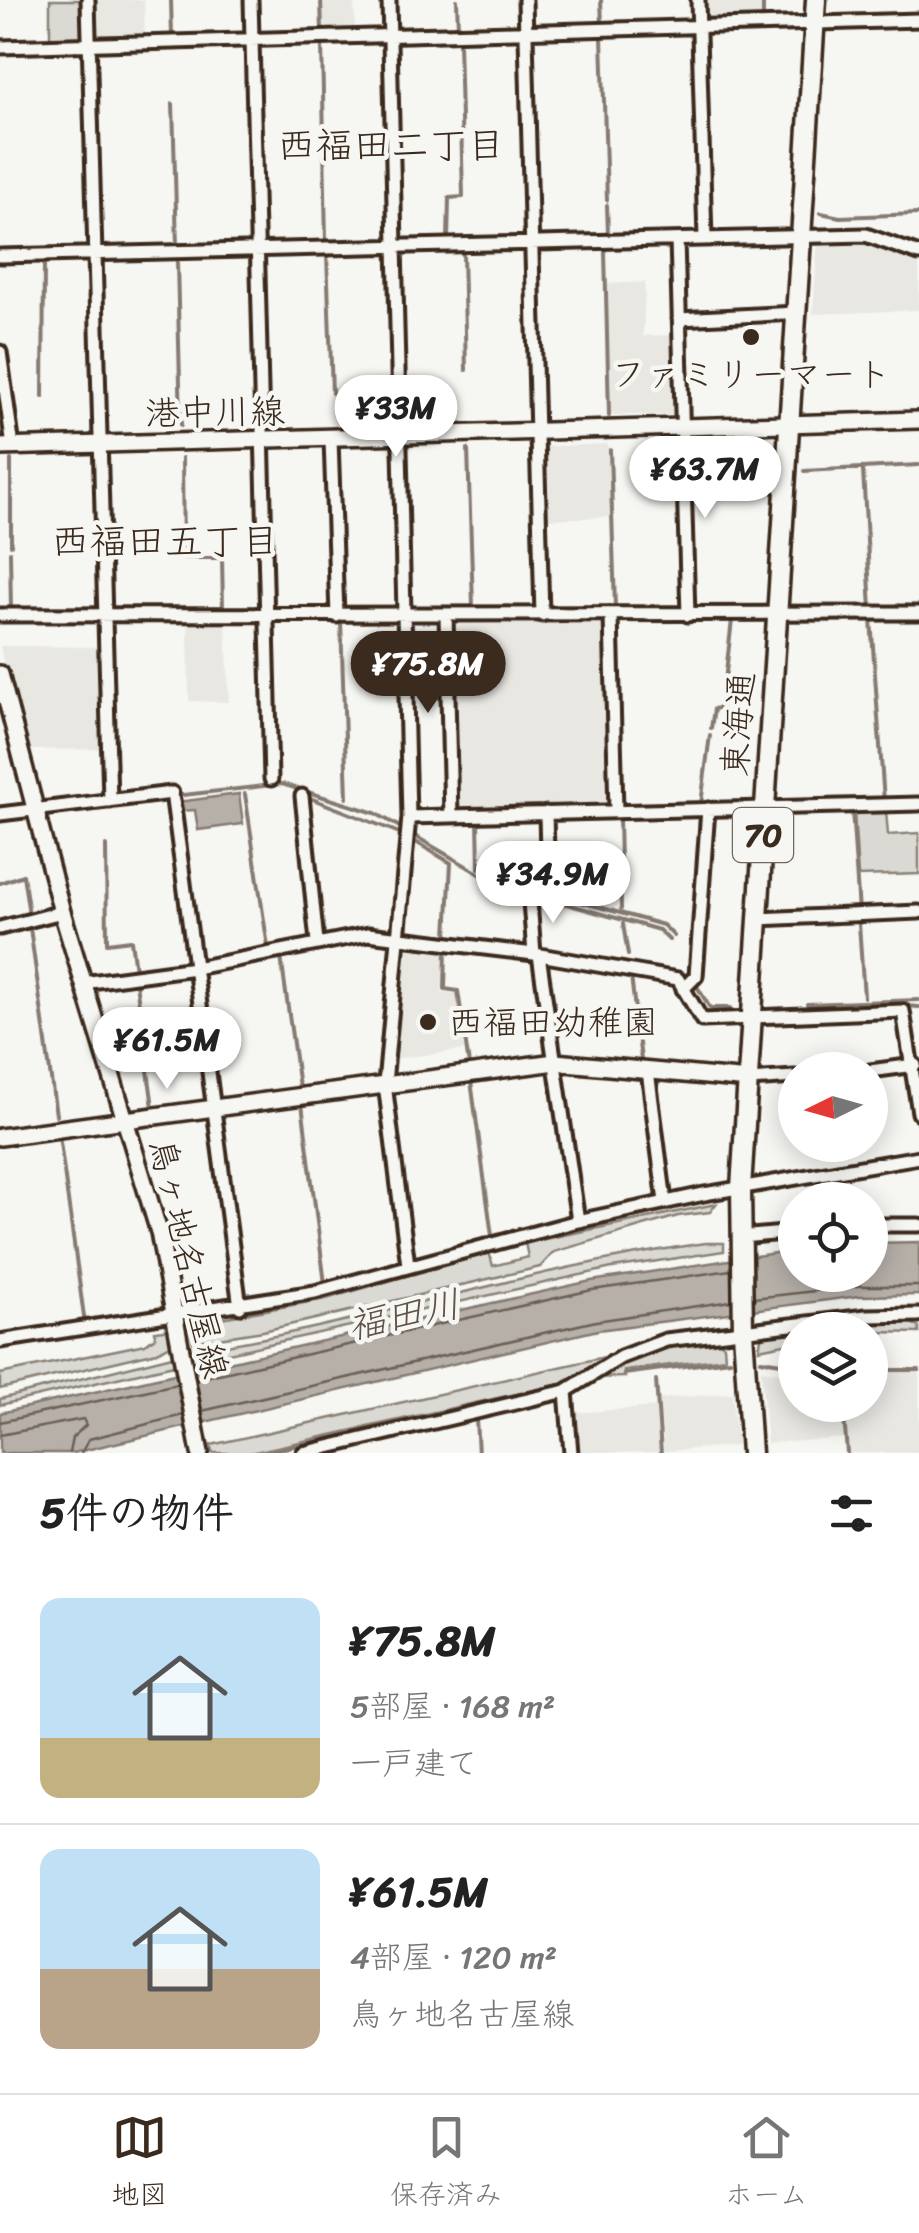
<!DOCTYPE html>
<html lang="ja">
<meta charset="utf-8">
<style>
:root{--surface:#fff;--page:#f2f2f2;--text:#222;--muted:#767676;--line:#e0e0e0;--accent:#3b2a1e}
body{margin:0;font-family:Sriracha,"Klee One",sans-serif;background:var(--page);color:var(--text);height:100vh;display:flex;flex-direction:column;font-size:38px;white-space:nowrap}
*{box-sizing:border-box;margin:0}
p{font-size:32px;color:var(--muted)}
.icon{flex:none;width:55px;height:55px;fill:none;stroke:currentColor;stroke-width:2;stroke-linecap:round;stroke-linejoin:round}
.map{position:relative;height:1453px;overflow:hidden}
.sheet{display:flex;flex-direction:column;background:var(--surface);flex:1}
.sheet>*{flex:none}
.needle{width:65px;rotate:265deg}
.fabs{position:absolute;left:778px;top:1052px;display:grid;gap:20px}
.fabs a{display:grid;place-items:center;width:110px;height:110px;border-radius:50%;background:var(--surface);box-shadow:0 5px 25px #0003;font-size:50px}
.price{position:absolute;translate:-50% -85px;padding:0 22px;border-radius:35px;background:#fff;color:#222;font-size:32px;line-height:65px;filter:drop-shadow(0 2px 5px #0008)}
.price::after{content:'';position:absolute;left:50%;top:60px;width:30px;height:22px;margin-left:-15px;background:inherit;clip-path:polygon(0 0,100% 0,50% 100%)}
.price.active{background:var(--accent);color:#fff}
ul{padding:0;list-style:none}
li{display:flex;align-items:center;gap:30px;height:250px;padding:0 40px}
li+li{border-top:2px solid var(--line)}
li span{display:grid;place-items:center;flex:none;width:280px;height:200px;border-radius:20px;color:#555}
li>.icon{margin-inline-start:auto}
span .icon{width:120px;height:120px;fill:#fffc;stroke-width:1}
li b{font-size:42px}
h2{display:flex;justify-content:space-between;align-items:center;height:120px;padding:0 40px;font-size:42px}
.dock{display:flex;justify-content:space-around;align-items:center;height:140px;border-top:2px solid var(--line);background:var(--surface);font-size:28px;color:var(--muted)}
.dock a{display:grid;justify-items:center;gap:5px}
.dock .active{color:var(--accent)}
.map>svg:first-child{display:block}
.built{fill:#e8e7e2}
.green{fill:#dad9d3;stroke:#8a8278;stroke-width:2.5}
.water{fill:#b6b0a9;stroke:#857a71;stroke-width:2.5}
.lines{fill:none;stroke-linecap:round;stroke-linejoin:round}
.shore{stroke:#6c6056;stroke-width:2.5}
.stream{stroke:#857a71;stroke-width:4}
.street-casing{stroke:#3b2a1e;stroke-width:19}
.secondary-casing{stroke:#3b2a1e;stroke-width:22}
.primary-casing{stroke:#3b2a1e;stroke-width:25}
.street{stroke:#f6f6f2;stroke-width:11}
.secondary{stroke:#f6f6f2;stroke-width:15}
.primary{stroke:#f6f6f2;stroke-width:18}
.poi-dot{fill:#3b2a1e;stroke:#f6f6f2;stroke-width:4}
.labels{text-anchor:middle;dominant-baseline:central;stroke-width:9;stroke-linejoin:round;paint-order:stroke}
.shield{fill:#f6f6f2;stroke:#73675e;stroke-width:2.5}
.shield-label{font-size:32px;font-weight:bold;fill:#3b2a1e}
.poi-label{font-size:35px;fill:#3b2a1e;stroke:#f6f6f2}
.street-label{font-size:35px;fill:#3b2a1e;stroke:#f6f6f2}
.neighbourhood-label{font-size:38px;fill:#3b2a1e;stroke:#f6f6f2}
.water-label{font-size:38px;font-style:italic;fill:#605248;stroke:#f6f6f2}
</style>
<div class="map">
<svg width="919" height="1453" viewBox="0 0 919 1453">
<rect width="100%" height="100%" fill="#f6f6f2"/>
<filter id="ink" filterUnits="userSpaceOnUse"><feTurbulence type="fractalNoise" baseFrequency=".01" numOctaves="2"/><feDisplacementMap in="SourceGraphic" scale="20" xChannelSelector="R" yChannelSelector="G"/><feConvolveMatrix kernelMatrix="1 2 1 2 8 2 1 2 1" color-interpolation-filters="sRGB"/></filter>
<g filter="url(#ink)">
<path class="built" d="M 93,0 L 144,0 L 145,37 L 97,38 Z
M 322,0 L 354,0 L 355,32 L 322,32 Z
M 703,0 L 761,0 L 762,22 L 704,23 Z
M 866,238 L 908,253 L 909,261 L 919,265 L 919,310 L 813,314 L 818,239 Z
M 645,282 L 643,336 L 676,335 L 678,415 L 610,415 L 607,284 Z
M 608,444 L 611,517 L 542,519 L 540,447 Z
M 188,619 L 226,619 L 229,702 L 189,701 Z
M 602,619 L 608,622 L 613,807 L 455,812 L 450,621 Z
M 0,646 L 101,647 L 104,749 L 23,750 Z
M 403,943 L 444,945 L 442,992 L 458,994 L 464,1050 L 392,1059 Z
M 761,1370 L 795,1375 L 795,1405 L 841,1405 L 844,1438 L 767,1443 Z
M 870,1372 L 919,1372 L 919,1453 L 848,1453 L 845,1405 L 870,1405 Z
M 732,1393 L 737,1446 L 664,1451 L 660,1399 Z
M 656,1407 L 659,1452 L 575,1453 L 572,1413 Z"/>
<path class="green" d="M 50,0 L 84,0 L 83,40 L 50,42 Z
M 854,811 L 886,811 L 888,835 L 919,833 L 919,874 L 858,876 Z
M 716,1204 L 710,1212 L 678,1216 L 554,1252 L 540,1267 L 263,1331 L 193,1342 L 189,1324 L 326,1299 L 489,1252 L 493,1266 L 528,1257 L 525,1243 Z
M 706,1243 L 724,1243 L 724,1251 L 612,1268 L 197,1360 L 195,1350 C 368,1324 534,1266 706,1243 Z
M 903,1319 L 919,1327 L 919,1333 L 795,1330 L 795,1342 L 759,1349 L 762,1333 Z
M 172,1329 L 174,1343 L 157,1352 L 0,1389 L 0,1374 L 145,1344 L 155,1337 L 155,1331 Z
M 713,1338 L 724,1345 L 725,1358 L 624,1371 L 625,1377 L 591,1378 C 630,1356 669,1344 713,1338 Z
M 618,1354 L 563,1388 L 561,1384 L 250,1453 L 212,1453 L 211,1445 Z
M 176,1355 L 178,1364 L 0,1405 L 0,1399 Z"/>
<path class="water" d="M 239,794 L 243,824 L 198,830 L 195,810 L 179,811 L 177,802 Z
M 919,1242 L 919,1295 L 859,1296 L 598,1330 L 73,1453 L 0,1453 L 0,1413 L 591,1281 L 795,1250 L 795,1275 L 870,1275 L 870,1243 Z"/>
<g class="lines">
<path class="shore" d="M 754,1298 L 858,1286 L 919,1286
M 197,1379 L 592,1290 L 731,1270
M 202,1411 L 596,1321 L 731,1301
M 0,1422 L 177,1384
M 0,1435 L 83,1419 L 86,1425 L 72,1438 L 69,1453
M 81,1453 L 89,1439 L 183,1415"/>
<path class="stream" d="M 171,0 L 172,36
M 321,0 L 322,32
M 457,0 L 458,29
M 601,0 L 602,25
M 763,0 L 763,20
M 602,37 L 607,200
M 322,44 L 326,242
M 173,104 L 177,246
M 607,205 L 608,234
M 821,213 L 840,217 L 918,214
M 448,240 L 449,198 L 463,197 L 459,41
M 605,252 L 609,416
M 327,254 L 332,393
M 463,255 L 466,370
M 264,256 L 365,253
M 203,257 L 253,256
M 177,262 L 181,425
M 43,397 L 44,263
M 468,449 L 473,606
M 610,450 L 615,607
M 182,458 L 183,558 L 222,558 L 223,608
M 804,471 L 919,465
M 863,471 L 871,609
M 688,475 L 769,471
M 11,545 L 11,460
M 10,552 L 11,610
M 871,619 L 884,801
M 341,622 L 347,798
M 711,728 L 714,709 L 722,707 L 732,620
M 245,794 L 268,947 L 279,944
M 174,796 L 282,784 L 375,813 L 405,830
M 310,798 L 402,834
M 701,804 L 710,735
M 852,810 L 859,912
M 619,818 L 621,909
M 478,821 L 479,868 L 543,891
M 413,835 L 499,885 L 659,930 L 669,940
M 414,841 L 451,863 L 447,936
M 106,846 L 107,943 L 131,940 L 135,970
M 0,883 L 23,875 L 29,914
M 552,894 L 663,925 L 674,936
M 623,924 L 628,955
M 859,924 L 864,997
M 30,928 L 56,1115
M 446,946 L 445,989 L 458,991 L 469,1065
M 281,957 L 299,1087
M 631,976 L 641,1060
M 698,988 L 710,1008 L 730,1008
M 807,1004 L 919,1000
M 905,1006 L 919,1007
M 850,1008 L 880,1006
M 471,1081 L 492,1236
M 302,1104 L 325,1284
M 136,1109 L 153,1107 L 136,983
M 59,1135 L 85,1324
M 784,1187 L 794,1184
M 759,1191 L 774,1188
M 507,1246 L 673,1208
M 332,1294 L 405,1275
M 295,1303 L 318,1298
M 234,1314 L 288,1304
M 195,1321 L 215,1318
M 761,1360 L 795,1365
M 870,1370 L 919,1370
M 624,1374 L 730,1360
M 656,1380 L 661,1453
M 843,1405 L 847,1453
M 476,1419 L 478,1453
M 262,1453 L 560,1386"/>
<g class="street-casing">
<path id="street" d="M 88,0 L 110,801
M 251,0 L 271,779
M 389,0 L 409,817 L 385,1084 L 408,1265
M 525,0 L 542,615
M 698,0 L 705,239
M 0,47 L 919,20
M 677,240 L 688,615
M 0,256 L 866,235 L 919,254
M 679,319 L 797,313
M 0,352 L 13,447
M 331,439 L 337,616
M 0,615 L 919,613
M 446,615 L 451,816
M 611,616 L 616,811
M 302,796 L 317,942
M 173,800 L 240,1307
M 546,813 L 548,893
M 0,814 L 172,793
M 409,817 L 919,804
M 530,901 L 534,954
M 757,919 L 919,912
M 0,928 L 62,912
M 539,955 L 578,1221
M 83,983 L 195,968 L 368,934 L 534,954 L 678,979 L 702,1020 L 753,1018
M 683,989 L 696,976 L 708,809
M 753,1017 L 903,1011 L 919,1113
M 648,1071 L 665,1202
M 870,1071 L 915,1065
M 749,1080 L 795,1077
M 870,1225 L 919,1225
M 741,1237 L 795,1232
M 0,1341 L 315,1292 L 578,1221 L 704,1194 L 919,1157
M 303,1453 L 566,1391
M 571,1453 L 566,1391 L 621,1357 L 666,1340 L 866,1316 L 919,1315"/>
</g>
<g class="secondary-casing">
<path id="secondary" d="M 0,447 L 919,420
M 0,674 L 62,912 L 159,1232 L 200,1453
M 0,1137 L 555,1062 L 749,1080"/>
</g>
<g class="primary-casing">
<path id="primary" d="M 751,1453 L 743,1331 L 741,1188 L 816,0"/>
</g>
<use href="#street" class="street"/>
<use href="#secondary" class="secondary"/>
<use href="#primary" class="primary"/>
</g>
</g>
<g class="poi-dot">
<circle cx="751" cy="337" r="10"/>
<circle cx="428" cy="1022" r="10"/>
</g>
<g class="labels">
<rect class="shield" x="733" y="808" width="60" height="54" rx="8"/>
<g class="shield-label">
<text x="763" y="835">70</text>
</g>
<g class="poi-label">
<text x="751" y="374">ファミリーマート</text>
<text x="448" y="1022" text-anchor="start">西福田幼稚園</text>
</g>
<g class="street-label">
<text transform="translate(215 412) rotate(-1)">港中川線</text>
<text transform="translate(738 724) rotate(-86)">東海通</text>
<text transform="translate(189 1258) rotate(77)">鳥ヶ地名古屋線</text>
</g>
<g class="neighbourhood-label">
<text x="391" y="145">西福田二丁目</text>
<text x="165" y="541">西福田五丁目</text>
</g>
<g class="water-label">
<text transform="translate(404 1315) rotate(-12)">福田川</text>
</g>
</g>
</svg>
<div class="fabs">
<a><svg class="needle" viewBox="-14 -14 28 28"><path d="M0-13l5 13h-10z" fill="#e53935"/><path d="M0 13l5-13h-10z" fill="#767676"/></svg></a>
<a><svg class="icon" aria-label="locate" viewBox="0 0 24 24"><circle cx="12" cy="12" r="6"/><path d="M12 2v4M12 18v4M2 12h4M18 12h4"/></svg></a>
<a><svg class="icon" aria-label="layers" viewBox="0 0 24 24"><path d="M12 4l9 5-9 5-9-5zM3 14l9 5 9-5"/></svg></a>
</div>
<b class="price" style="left:396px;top:460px">¥33M</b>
<b class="price" style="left:705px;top:521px">¥63.7M</b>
<b class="price active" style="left:428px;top:716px">¥75.8M</b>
<b class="price" style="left:553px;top:926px">¥34.9M</b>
<b class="price" style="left:167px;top:1092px">¥61.5M</b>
</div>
<section class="sheet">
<h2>5件の物件<svg class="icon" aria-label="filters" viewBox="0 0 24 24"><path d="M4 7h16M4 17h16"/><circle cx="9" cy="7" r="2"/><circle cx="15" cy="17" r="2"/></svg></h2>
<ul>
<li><span style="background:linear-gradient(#bfe0f5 70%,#c2b280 0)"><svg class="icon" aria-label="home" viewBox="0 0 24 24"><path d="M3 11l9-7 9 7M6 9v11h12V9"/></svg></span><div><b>¥75.8M</b><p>5部屋 · 168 m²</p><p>一戸建て</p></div></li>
<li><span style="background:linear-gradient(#bfe0f5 60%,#b9a48a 0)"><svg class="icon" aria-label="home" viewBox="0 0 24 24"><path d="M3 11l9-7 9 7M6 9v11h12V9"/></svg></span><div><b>¥61.5M</b><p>4部屋 · 120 m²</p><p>鳥ヶ地名古屋線</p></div></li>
</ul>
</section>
<nav class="dock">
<a class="active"><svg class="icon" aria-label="map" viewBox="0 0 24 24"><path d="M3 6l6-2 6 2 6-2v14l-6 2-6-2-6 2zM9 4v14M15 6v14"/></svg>地図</a>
<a><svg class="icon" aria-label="saved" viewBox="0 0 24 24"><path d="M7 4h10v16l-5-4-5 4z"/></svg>保存済み</a>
<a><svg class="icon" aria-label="home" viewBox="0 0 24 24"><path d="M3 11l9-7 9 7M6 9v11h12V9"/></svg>ホーム</a>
</nav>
